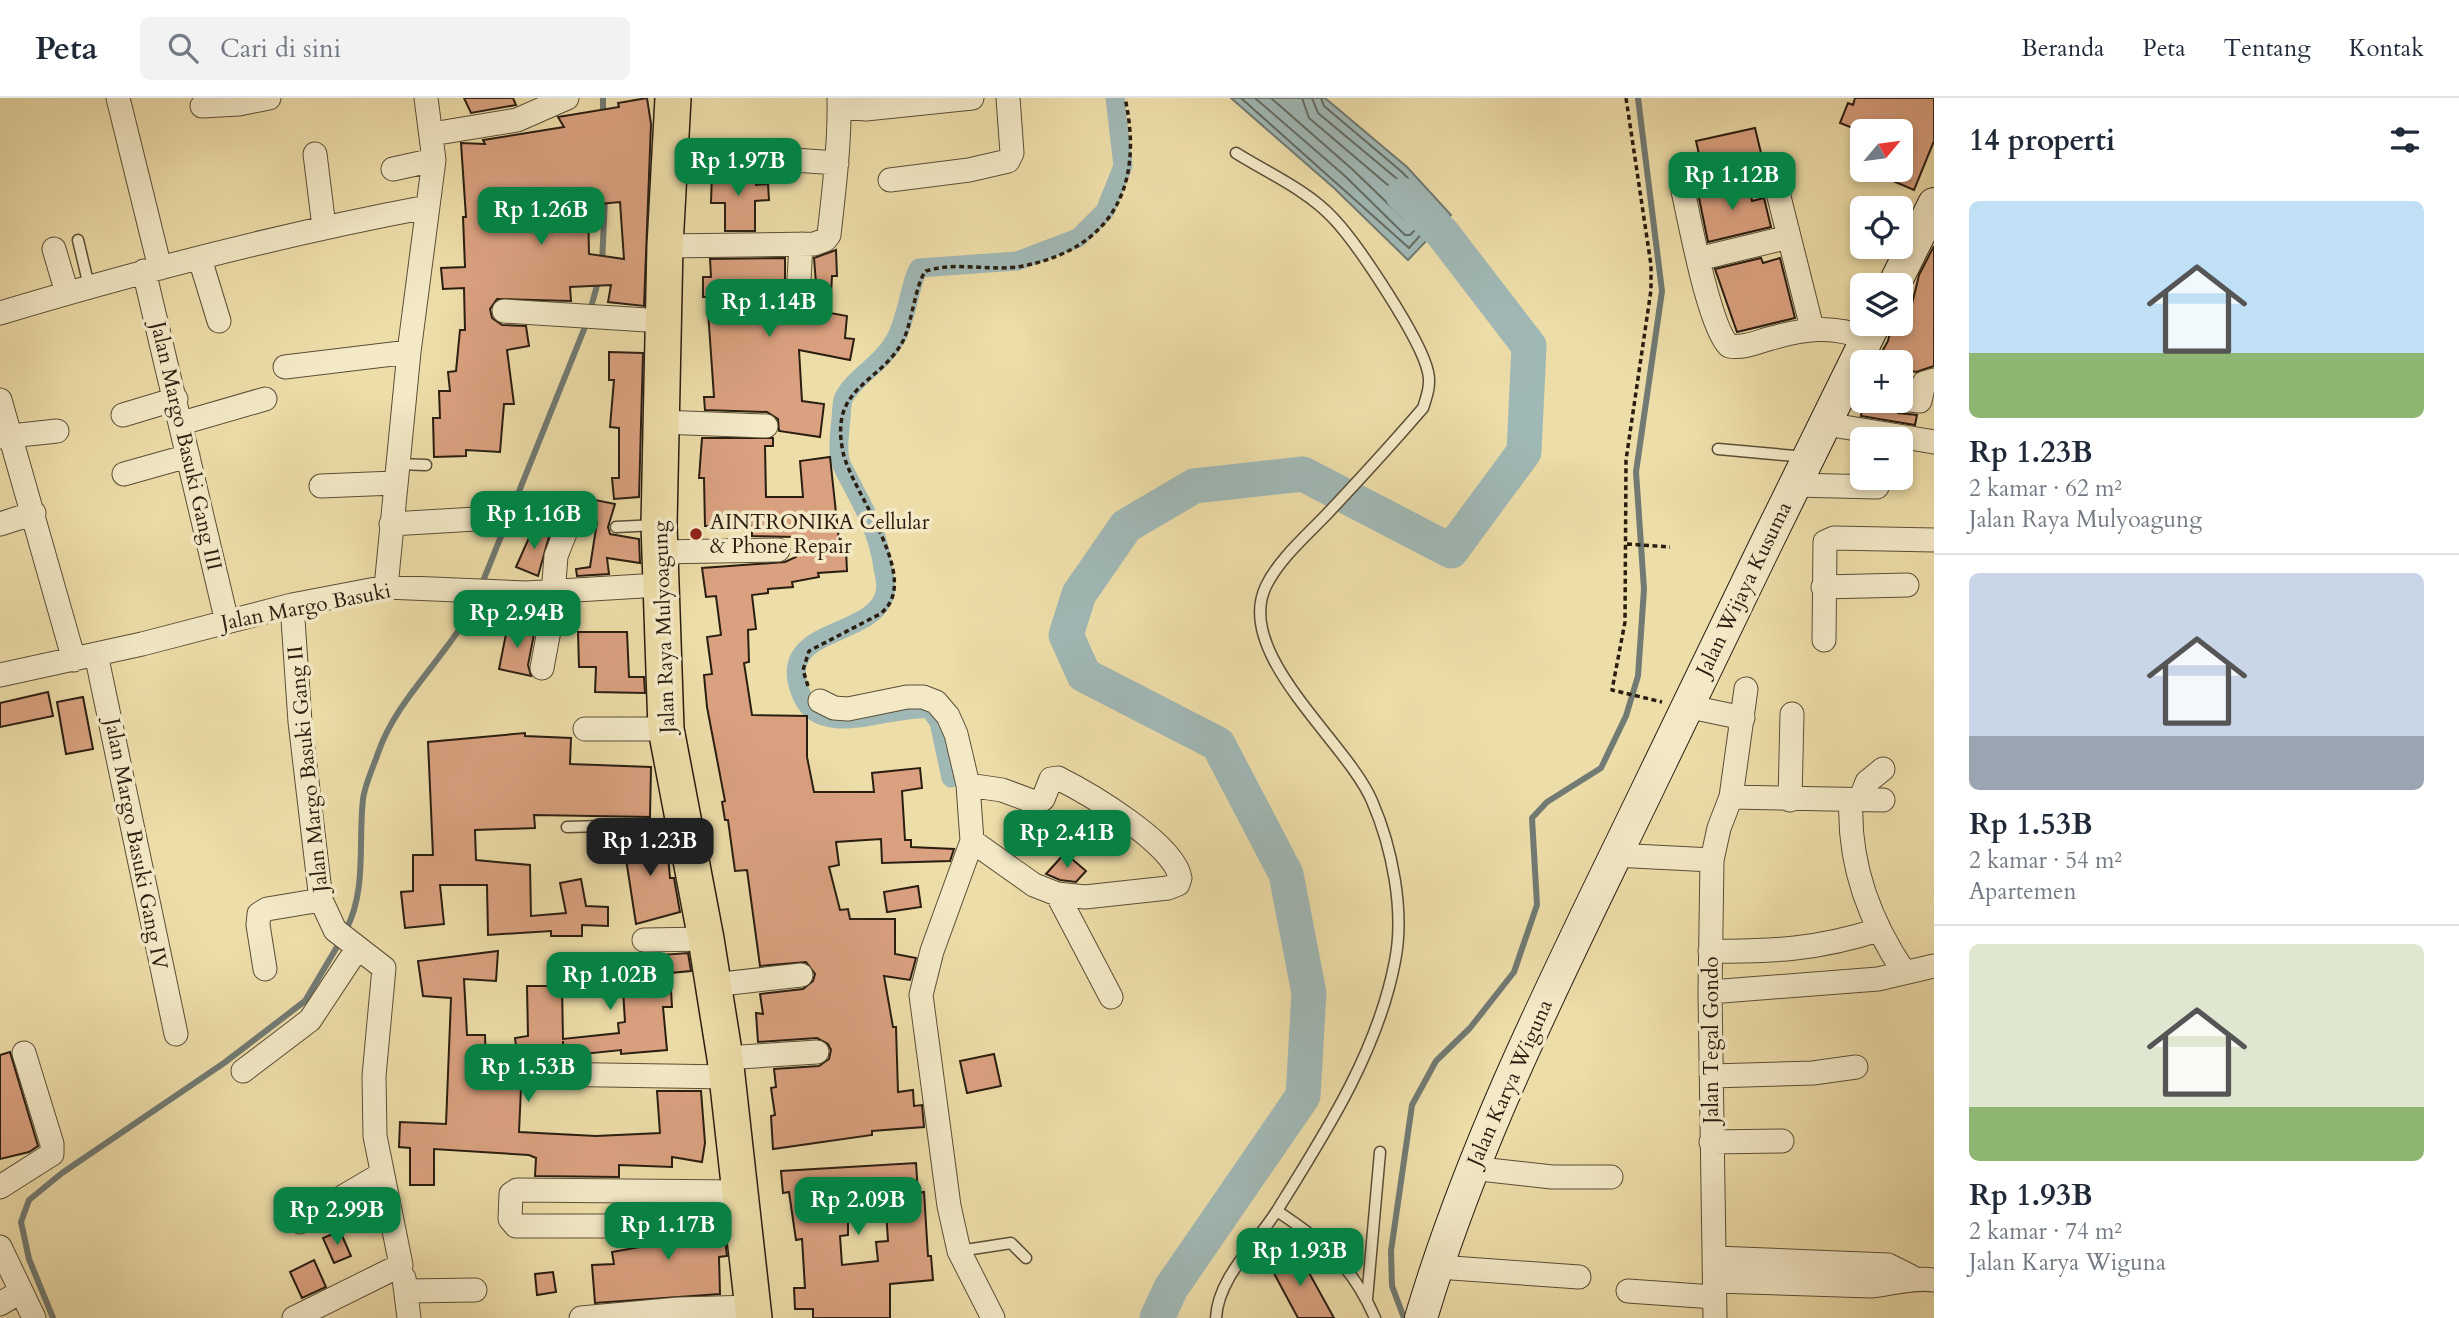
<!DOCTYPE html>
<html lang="id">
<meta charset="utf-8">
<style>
:root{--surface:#fff;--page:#f2f2f3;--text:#1f2937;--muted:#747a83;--line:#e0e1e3;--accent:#0b8043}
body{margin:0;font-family:Cardo,serif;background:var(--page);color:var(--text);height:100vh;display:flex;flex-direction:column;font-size:26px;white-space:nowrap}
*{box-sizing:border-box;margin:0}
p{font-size:23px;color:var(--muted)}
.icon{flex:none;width:38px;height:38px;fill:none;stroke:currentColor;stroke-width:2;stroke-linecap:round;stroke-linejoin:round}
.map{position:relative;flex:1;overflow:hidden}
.side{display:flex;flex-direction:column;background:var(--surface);width:525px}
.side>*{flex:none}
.needle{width:46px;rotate:61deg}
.tools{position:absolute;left:1850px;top:21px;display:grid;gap:14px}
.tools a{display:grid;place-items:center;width:63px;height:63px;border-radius:10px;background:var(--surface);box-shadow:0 4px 10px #0003;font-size:35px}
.price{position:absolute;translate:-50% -60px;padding:0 16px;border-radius:14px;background:var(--accent);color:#fff;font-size:23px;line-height:46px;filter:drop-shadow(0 2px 4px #0008)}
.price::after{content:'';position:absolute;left:50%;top:42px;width:21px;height:16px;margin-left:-10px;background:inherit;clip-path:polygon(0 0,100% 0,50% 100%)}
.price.selected{background:#222;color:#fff}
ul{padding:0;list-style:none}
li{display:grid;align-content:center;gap:14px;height:371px;padding:0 35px}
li+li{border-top:2px solid var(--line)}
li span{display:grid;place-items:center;height:217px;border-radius:10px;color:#555}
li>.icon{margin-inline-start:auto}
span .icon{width:126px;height:126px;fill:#fffc;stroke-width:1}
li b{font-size:30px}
h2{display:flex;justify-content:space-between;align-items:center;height:84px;padding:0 35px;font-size:30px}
header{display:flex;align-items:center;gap:42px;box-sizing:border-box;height:98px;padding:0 35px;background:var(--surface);border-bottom:2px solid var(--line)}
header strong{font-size:33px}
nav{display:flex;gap:38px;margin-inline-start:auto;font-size:24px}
.search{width:490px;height:63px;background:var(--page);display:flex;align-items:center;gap:18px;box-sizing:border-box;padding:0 24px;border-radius:10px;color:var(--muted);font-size:26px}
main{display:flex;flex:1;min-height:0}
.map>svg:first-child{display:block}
.water{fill:#a0b8b5;stroke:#717a73;stroke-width:2}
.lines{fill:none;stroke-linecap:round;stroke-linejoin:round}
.shore{stroke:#656b62;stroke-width:2}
.stream{stroke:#717a73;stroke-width:6}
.canal{stroke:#a0b8b5;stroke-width:19}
.river{stroke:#a0b8b5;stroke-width:35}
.building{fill:#daa180;stroke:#2a1e10;stroke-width:2;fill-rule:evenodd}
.service-casing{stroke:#5b4e36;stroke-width:13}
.minor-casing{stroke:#5b4e36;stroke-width:25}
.secondary-casing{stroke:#2a1e10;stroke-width:34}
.primary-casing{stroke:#2a1e10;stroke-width:38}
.path{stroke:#2a1e10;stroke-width:3.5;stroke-dasharray:5 3.5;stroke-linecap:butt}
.service{stroke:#f3e9c7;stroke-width:10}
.minor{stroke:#f3e9c7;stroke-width:23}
.secondary{stroke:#f3e9c7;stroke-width:32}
.primary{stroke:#eddda9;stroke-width:35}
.poi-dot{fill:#8f2418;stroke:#f3e9c7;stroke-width:2.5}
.labels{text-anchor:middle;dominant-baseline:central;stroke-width:7;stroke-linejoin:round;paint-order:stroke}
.street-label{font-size:21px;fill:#2a1e10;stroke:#f3e9c7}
.poi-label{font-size:21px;fill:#2a1e10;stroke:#f3e9c7;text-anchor:start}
</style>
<header>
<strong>Peta</strong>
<div class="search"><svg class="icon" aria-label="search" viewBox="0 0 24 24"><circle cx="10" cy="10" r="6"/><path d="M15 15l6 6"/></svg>Cari di sini</div>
<nav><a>Beranda</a><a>Peta</a><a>Tentang</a><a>Kontak</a></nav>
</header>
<main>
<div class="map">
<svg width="1934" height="1220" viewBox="0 0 1934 1220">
<rect width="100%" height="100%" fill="#eddda9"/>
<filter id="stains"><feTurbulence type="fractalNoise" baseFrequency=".00286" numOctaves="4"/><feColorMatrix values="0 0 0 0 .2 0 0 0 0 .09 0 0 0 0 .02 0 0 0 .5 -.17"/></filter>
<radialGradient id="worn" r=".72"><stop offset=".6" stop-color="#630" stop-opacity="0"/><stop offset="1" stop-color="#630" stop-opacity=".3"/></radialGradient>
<path class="water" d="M 1231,0 L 1325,0 L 1407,69 L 1451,117 L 1408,162 L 1334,90 Z"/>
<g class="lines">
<path class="shore" d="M 1241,0 L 1409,150 L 1440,115 L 1402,74 L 1324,8 L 1321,0
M 1255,0 L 1345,78 L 1405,137 L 1410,137 L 1428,119 L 1428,115 L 1396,80 L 1318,15 L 1312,0
M 1271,0 L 1352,71 L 1405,122 L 1410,122 L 1413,115 L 1389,88 L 1309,20 L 1302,0"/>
<path class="stream" d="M 603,0 L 603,19
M 602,166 L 605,100
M 590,213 L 599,180
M 346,832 C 367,791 358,746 363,701 C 365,686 373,670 378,655 C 397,600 447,559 473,508 L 587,224
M 53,1220 L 29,1161 L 21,1124 L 29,1102 L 62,1075 L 224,965 L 305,903 L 341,842
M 1404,1220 L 1392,1188 L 1391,1153 L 1412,1007 L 1436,963 L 1470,930 L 1514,874 L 1537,807 L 1532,720 L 1547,704 L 1601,670 L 1626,618 L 1638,578 L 1644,491 L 1636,374 L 1662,193 L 1638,0"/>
<path class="canal" d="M 951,680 L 939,624 L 930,611 C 893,606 822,644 802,598 C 772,530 866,541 883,501 C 888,491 885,480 883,470 C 879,440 868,417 854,391 C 850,382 843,372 840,362 C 837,349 840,333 841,320 C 842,314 841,305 844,299 C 857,276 882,267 896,240 C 906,223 912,178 919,170 L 1017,163 L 1078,140 L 1105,113 L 1123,68 L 1115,0"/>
<path class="river" d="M 1157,1220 L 1171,1190 L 1303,998 L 1309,895 L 1286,776 L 1218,646 L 1084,577 L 1066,537 L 1079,496 L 1126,428 L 1194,388 L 1303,376 L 1451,453 L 1524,354 L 1529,248 L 1443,136 L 1403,97"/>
</g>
<path class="building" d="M 464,0 L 513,0 L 516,7 L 471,15 Z
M 647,0 L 651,26 L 644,208 L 608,204 L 611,187 L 570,189 L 571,203 L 497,201 L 490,211 L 492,220 L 502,227 L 526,228 L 529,248 L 507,252 L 514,306 L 504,306 L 500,354 L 466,352 L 466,358 L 434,359 L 433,320 L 440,320 L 439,293 L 450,293 L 448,274 L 456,273 L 460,232 L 465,232 L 464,190 L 443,191 L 441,170 L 465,169 L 463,119 L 466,119 L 461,45 L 485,46 L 483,42 L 564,29 L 558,19 L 619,9 L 618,5 ZM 620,104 L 624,161 L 589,156 L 588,107 Z
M 1855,0 L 1934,0 L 1934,43 L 1914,92 L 1867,72 L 1900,72 L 1900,33 L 1860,33 L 1840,25 L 1848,5 L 1853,7 Z
M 1755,30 L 1761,55 L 1701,65 L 1696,43 Z
M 757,74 L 756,87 L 768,86 L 769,102 L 755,103 L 755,133 L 725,133 L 725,105 L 711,105 L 712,75 Z
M 1748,84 L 1752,103 L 1764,100 L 1771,129 L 1708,144 L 1698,95 Z
M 1934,148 L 1934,268 L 1916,274 L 1900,270 L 1900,264 L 1876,264 L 1888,243 L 1892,226 L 1900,226 L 1900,214 L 1906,215 L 1912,206 L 1919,177 Z
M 836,152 L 837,178 L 832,178 L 830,215 L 847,218 L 845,240 L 854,241 L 850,262 L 799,252 L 802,303 L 824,306 L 820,339 L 779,333 L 778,321 L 767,314 L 705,312 L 704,299 L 714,299 L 707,199 L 703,199 L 703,179 L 711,179 L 710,161 L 785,160 L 785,205 L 798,213 L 809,207 L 812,200 L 813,185 L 816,185 L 814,160 Z
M 1761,160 L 1763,165 L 1780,160 L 1795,220 L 1737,234 L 1715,171 Z
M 609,254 L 643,255 L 639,399 L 614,401 L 612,380 L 619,380 L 619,330 L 610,329 L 614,282 L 609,282 Z
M 1863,303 L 1887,306 L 1898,315 L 1917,317 L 1915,327 L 1861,318 Z
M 702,340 L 773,340 L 773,348 L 765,348 L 766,399 L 803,399 L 800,363 L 830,359 L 840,452 L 846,452 L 847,473 L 818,475 L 819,479 L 792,484 L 793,489 L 768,491 L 768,495 L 752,497 L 756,531 L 748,532 L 749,564 L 744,565 L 752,617 L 807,618 L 807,659 L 814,694 L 874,694 L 872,675 L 920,670 L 922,690 L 902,693 L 905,742 L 911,742 L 911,749 L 954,751 L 950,763 L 882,765 L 881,741 L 836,744 L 839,767 L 829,769 L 840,812 L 848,811 L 850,821 L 895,821 L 895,856 L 916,860 L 910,882 L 884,878 L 893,929 L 896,929 L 898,994 L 913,992 L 914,1008 L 922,1007 L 924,1029 L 872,1033 L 872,1037 L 773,1051 L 771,1018 L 775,1017 L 771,990 L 776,989 L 774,971 L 819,968 L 829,961 L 831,952 L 828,946 L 817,940 L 758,944 L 756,915 L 763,916 L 760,896 L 803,891 L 813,883 L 815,876 L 806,864 L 760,868 L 747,772 L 735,773 L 728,722 L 725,722 L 722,704 L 725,703 L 707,609 L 704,577 L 712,576 L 707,539 L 721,537 L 716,498 L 706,499 L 702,470 L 785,464 L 796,459 L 794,439 L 752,438 L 752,428 L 705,428 L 704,380 L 699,380 Z
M 575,398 L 615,406 L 608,429 L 610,436 L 639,441 L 640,465 L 607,460 L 609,476 L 577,478 L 576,471 L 590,469 L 597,424 L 578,420 L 572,413 Z
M 536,424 L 550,435 L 538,478 L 516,469 Z
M 508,526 L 535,531 L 528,567 L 531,578 L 499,571 Z
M 578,534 L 627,534 L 629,579 L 644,579 L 645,595 L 595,594 L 596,569 L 579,569 Z
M 48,594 L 53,618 L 0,629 L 0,605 Z
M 83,599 L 93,651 L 66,656 L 57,604 Z
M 525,635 L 525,638 L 571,640 L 570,666 L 651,669 L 650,719 L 534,717 L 535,730 L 475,732 L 476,762 L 530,767 L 531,818 L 566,815 L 560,785 L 581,781 L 586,808 L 608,809 L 608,828 L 582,827 L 582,838 L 551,838 L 551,833 L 488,837 L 487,787 L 440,787 L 444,826 L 405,830 L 401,794 L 413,793 L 413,757 L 433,757 L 428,644 Z
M 622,735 L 650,735 L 649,746 L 667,746 L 670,780 L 674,780 L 680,814 L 636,826 Z
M 1065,755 L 1086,773 L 1076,784 L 1060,782 L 1046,776 Z
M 918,788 L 921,809 L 887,814 L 884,794 Z
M 498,853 L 496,883 L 464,881 L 467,937 L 485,937 L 486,966 L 522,968 L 519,1034 L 596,1038 L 660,1035 L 657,993 L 701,993 L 705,1045 L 702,1064 L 672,1059 L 672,1069 L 619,1067 L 619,1079 L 535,1078 L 536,1060 L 529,1057 L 434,1051 L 434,1087 L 410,1087 L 410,1050 L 399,1049 L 400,1024 L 446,1026 L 451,900 L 423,898 L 418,863 Z
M 688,855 L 691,873 L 670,875 L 672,909 L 663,909 L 667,952 L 621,956 L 621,952 L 564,958 L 563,943 L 563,951 L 517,956 L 515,940 L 528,938 L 527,888 L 562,888 L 563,941 L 619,935 L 618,925 L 625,924 L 621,860 Z
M 10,954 L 38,1048 L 29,1054 L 0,1061 L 0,957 Z
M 994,956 L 1001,988 L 967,995 L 960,963 Z
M 916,1065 L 918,1095 L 924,1094 L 928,1158 L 931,1158 L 933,1182 L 890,1186 L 890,1220 L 813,1220 L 813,1211 L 795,1211 L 794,1190 L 805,1190 L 802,1141 L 796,1142 L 789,1094 L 783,1095 L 781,1073 ZM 885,1097 L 888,1143 L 876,1144 L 878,1163 L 842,1167 L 840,1138 L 848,1137 L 848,1099 Z
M 706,1108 L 707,1113 L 721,1108 L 727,1158 L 719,1159 L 720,1196 L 595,1205 L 592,1167 L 614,1166 L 612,1154 L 673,1143 L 668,1113 Z
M 340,1133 L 351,1158 L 334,1165 L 323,1140 Z
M 1297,1153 L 1334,1220 L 1298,1220 L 1270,1168 Z
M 314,1162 L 326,1189 L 302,1200 L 290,1174 Z
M 553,1174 L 556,1194 L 537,1197 L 535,1176 Z"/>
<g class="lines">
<g class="service-casing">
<path id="service" d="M 78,142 L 89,188
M 1718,351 L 1806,359
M 397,366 L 426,367
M 616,429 L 656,427
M 567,729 L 678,726
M 1277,1113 C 1324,1144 1352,1167 1375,1220
M 959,1153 L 1011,1145 L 1026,1160
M 1367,1201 L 1380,1054
M 1216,1220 C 1218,1179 1258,1144 1278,1111 C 1326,1034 1378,953 1395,863 C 1405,813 1392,749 1372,703 C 1347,644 1233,556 1266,488 C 1279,461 1307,437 1327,416 C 1360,381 1392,346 1423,310 C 1427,298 1431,286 1428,274 C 1421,241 1357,145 1333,120 C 1307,92 1268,75 1236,55"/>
</g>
<g class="minor-casing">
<path id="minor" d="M 118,0 L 160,170
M 202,8 L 239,6 L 269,0
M 841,9 L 866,11 L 972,0
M 432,36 L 517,22 L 567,0
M 315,56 L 324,129
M 670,62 L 765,60 L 837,65
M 393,71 L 434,62
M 890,82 L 969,72 L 1008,63 L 1012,55 L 1008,0
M 665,148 L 814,146 L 825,142 L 829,137 C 834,91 840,45 839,0
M 54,151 L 67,195
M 200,161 L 219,223
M 1698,161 L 1789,139
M 144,173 L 227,524
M 798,199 L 801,146
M 504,213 L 663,223
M 0,215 C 141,173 283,136 427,109
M 1812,230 L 1772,71 L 1756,68 L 1694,81 L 1685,85 L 1683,93 C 1690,124 1709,229 1729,248 C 1743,250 1755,245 1768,241 C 1803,231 1832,226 1867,241
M 285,269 L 409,254
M 1900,301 L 1920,303 L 1924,285 L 1934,282
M 0,302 L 74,562
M 123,317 L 176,301
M 661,324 L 766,328
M 182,325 L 265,301
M 1826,326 L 1934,344
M 0,339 L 57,333
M 124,376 L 188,358
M 1795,387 L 1877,389
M 321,388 L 394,385
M 0,426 L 34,415
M 391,426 L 476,421
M 658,454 L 778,452
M 386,489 L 409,254 L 434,62 L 426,0
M 1823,489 L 1907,487
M 292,507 L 300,624 L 321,802 L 335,832 L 384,870 L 374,978 L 375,1038 L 401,1167 L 294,1220
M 1824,542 L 1825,444 L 1834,440 L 1934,442
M 96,556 L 176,936
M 542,570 L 551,522 L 556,458 L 567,430 L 566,426 L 555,422
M 0,577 L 142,546 L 292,507 L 386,489 L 526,495 L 659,487
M 820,603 L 834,610 L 848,611 L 907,599 L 923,599 L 936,604 L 948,618 L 956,636 L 968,687 L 972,743 L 932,853 L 921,897 L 949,1108 L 959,1153 L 993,1220
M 1686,608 L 1743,620
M 585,631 L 666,631
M 968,687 L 1002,692 L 1037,705 L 1043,701 L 1051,681 L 1058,680 C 1088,695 1175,746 1180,780 L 1178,786 L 1168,790 L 1085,799 L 1057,796 L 1034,787 L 972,743
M 1731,699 L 1746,591
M 1790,702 L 1792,616
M 1851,702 C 1848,766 1869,822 1904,874
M 1860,702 L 1867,684 L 1883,671
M 1614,757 L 1712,762 L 1710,894 L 1715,1220
M 1712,762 L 1719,730 L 1731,699 L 1883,702
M 1057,796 L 1111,899
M 644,842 L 706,841
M 1710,853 C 1772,854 1819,851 1878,832
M 265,871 L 258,827 L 259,816 L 267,811 L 321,802
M 713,887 L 801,877
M 1710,894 L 1878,881 L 1934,868
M 725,960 L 817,954
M 243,973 L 310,922 L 357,851
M 542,976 L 728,979
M 1712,978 L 1813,975 L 1856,969
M 1711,1044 L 1782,1043
M 1471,1070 L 1552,1079 L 1611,1079
M 0,1089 L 52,1056 L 52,1046 L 24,955
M 300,1124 L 380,1077
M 612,1128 L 516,1128 L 510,1121 L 511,1096 L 517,1092 L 741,1094
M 0,1149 L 34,1220
M 1715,1160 L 1888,1167 L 1912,1179
M 1438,1169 L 1579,1179
M 404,1180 L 409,1220
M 1715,1183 L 1871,1188 C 1893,1186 1912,1179 1934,1182
M 407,1193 L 475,1192
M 1628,1193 L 1714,1199
M 0,1206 L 20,1194
M 581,1220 L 679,1211 L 753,1209"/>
</g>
<g class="secondary-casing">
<path id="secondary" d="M 1894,187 L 1934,106
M 1421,1220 C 1477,1032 1568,857 1653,680 C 1726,528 1799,377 1874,226"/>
</g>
<g class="primary-casing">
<path id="primary" d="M 673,0 L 665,148 L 659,427 L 666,631 L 706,841 L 725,960 L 754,1220"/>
</g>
<path class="path" d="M 1626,0 L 1651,167 L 1651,192 L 1626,362 L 1625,524 L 1612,592 L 1662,604
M 1627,446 L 1670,449
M 808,588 L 803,572 L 809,553 L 880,516 C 925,482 851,394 843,354 C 829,288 879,287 903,243 C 912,225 916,183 926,173 C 956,163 992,174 1023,168 C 1114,150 1144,86 1125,0"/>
<use href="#service" class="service"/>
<use href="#minor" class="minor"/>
<use href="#secondary" class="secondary"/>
<use href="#primary" class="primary"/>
</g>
<circle class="poi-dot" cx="696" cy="436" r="7"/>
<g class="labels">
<g class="street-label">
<text transform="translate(186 348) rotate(77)">Jalan Margo Basuki Gang III</text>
<text transform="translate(1744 491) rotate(-64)">Jalan Wijaya Kusuma</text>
<text transform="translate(306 509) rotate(-11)">Jalan Margo Basuki</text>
<text transform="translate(664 529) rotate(-92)">Jalan Raya Mulyoagung</text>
<text transform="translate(308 671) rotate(-96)">Jalan Margo Basuki Gang II</text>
<text transform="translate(136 746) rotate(79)">Jalan Margo Basuki Gang IV</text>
<text transform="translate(1711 942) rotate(-90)">Jalan Tegal Gondo</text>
<text transform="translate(1510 985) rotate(-66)">Jalan Karya Wiguna</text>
</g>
<g class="poi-label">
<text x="710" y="424">AINTRONIKA Cellular<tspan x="710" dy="24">&amp; Phone Repair</tspan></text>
</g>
</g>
<rect width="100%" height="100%" filter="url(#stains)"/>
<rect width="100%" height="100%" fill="url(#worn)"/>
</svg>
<div class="tools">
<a><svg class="needle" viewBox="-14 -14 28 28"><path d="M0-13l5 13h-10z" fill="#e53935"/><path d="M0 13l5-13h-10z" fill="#747a83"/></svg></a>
<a><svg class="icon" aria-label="locate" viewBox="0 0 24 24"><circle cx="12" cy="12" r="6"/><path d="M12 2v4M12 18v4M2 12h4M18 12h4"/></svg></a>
<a><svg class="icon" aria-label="layers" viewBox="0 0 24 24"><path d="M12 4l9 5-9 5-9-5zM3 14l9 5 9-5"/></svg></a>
<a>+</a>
<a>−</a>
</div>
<b class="price" style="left:738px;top:100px">Rp 1.97B</b>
<b class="price" style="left:1732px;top:114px">Rp 1.12B</b>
<b class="price" style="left:541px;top:149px">Rp 1.26B</b>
<b class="price" style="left:769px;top:241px">Rp 1.14B</b>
<b class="price" style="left:534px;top:453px">Rp 1.16B</b>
<b class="price" style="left:517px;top:552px">Rp 2.94B</b>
<b class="price" style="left:1067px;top:772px">Rp 2.41B</b>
<b class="price selected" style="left:650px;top:780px">Rp 1.23B</b>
<b class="price" style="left:610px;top:914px">Rp 1.02B</b>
<b class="price" style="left:528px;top:1006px">Rp 1.53B</b>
<b class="price" style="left:858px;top:1139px">Rp 2.09B</b>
<b class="price" style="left:337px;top:1149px">Rp 2.99B</b>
<b class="price" style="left:668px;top:1164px">Rp 1.17B</b>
<b class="price" style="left:1300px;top:1190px">Rp 1.93B</b>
</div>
<section class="side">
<h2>14 properti<svg class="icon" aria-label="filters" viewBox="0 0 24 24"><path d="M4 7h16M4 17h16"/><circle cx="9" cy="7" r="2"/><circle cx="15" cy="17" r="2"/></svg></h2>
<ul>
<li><span style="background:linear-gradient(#bfe0f5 70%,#8fb573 0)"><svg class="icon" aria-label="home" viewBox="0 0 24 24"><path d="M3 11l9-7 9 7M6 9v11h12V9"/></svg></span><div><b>Rp 1.23B</b><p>2 kamar · 62 m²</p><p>Jalan Raya Mulyoagung</p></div></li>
<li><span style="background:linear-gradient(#c9d6e8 75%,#9aa5b1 0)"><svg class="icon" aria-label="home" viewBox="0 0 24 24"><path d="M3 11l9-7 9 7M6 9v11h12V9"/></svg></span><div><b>Rp 1.53B</b><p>2 kamar · 54 m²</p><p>Apartemen</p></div></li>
<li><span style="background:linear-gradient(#dfe7d0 75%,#8fb573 0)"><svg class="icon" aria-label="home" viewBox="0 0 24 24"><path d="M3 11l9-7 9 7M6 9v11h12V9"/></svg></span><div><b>Rp 1.93B</b><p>2 kamar · 74 m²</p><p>Jalan Karya Wiguna</p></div></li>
</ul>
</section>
</main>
